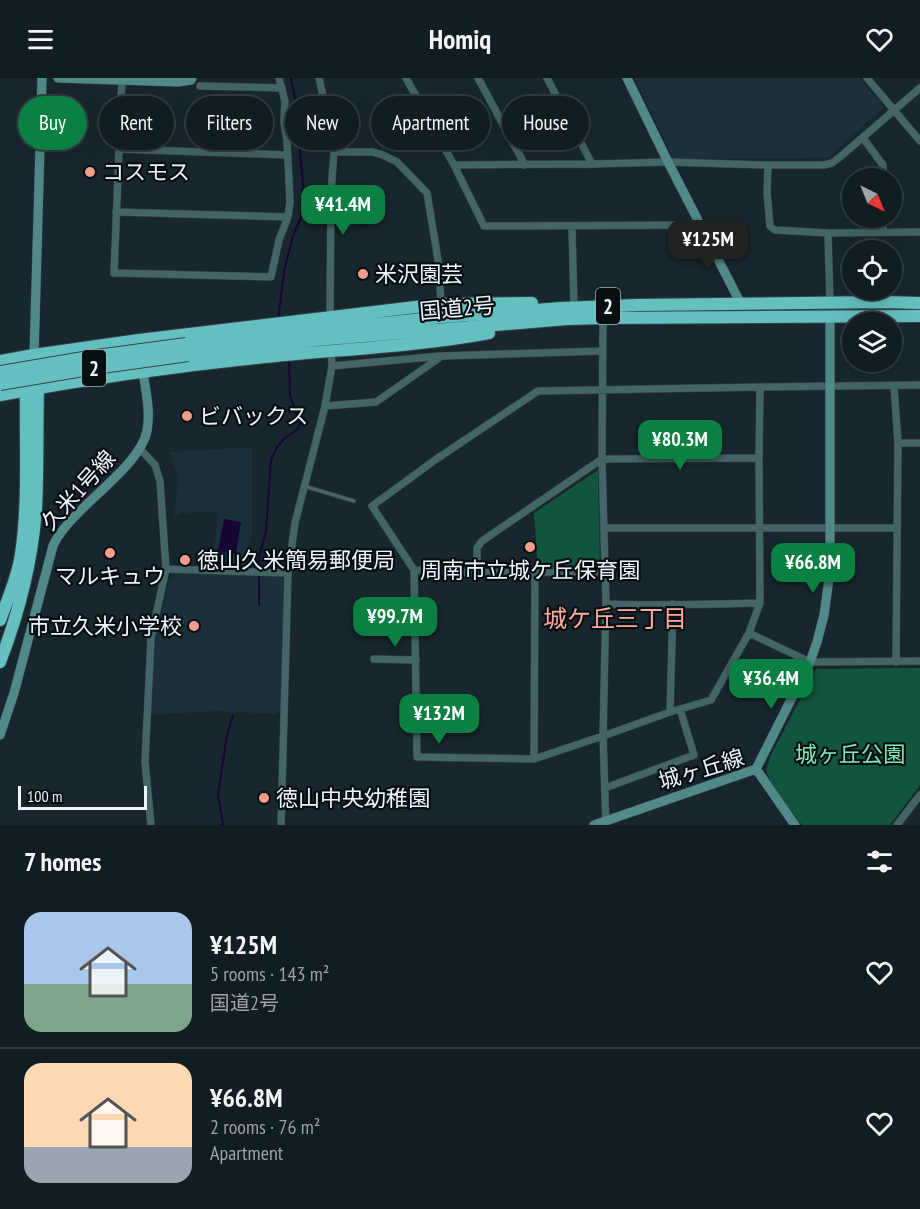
<!DOCTYPE html>
<meta charset="utf-8">
<style>
:root{--surface:#121d22;--page:#1b262a;--text:#f1f3f6;--muted:#9ca2a5;--line:#313b40;--accent:#0b8043}
body{margin:0;font-family:"PT Sans Narrow","Noto Sans JP",sans-serif;background:var(--page);color:var(--text);height:100vh;display:flex;flex-direction:column;font-size:22px;white-space:nowrap}
*{box-sizing:border-box;margin:0}
p{font-size:20px;color:var(--muted)}
.icon{flex:none;width:33px;height:33px;fill:none;stroke:currentColor;stroke-width:2;stroke-linecap:round;stroke-linejoin:round}
.map{position:relative;height:747px;overflow:hidden}
.details{display:flex;flex-direction:column;background:var(--surface);flex:1}
.details>*{flex:none}
.banner{position:absolute;left:18px;top:18px;width:600px;height:54px;display:flex;gap:12px}
.needle{width:39px;rotate:137deg}
.controls{position:absolute;left:842px;top:90px;display:grid;gap:12px}
.controls a{display:grid;place-items:center;width:60px;height:60px;border-radius:50%;background:var(--surface);box-shadow:0 6px 24px #0002,0 0 0 2px var(--line);font-size:30px}
.scale{position:absolute;left:18px;bottom:15px;width:129px;box-sizing:border-box;padding-left:6px;border:3px solid #ebf5fa;border-top:0;font-size:16px;line-height:21px;white-space:nowrap;color:#ebf5fa;-webkit-text-stroke:4px #080f12;paint-order:stroke}
.price{position:absolute;translate:-50% -51px;padding:0 14px;border-radius:12px;background:var(--accent);color:#fff;font-size:20px;line-height:39px;filter:drop-shadow(0 2px 3px #0008)}
.price::after{content:'';position:absolute;left:50%;top:36px;width:18px;height:14px;margin-left:-9px;background:inherit;clip-path:polygon(0 0,100% 0,50% 100%)}
.price.on{background:#222;color:#fff}
ul{padding:0;list-style:none}
li{display:flex;align-items:center;gap:18px;height:150px;padding:0 24px}
li+li{border-top:2px solid var(--line)}
li span{display:grid;place-items:center;flex:none;width:168px;height:120px;border-radius:18px;color:#555}
li>.icon{margin-inline-start:auto}
span .icon{width:72px;height:72px;fill:#fffc;stroke-width:1}
li b{font-size:26px}
h2{display:flex;justify-content:space-between;align-items:center;height:72px;padding:0 24px;font-size:26px}
.pill{padding:0 21px;border-radius:27px;background:var(--surface);box-shadow:0 6px 24px #0002,0 0 0 2px var(--line);font-size:21px;line-height:54px}
.pill.on{background:var(--accent);color:#fff}
header{display:flex;justify-content:space-between;align-items:center;height:78px;padding:0 24px;background:var(--surface);font-size:27px;font-weight:700}
.map>svg:first-child{display:block}
.built{fill:#1a313b}
.green{fill:#11563c}
.water{fill:#170534}
.lines{fill:none;stroke-linecap:round;stroke-linejoin:round}
.stream{stroke:#170534;stroke-width:2}
.lane-casing{stroke:#36444b;stroke-width:4.5}
.street-casing{stroke:#36444b;stroke-width:8}
.secondary-casing{stroke:#36444b;stroke-width:10}
.highway-casing{stroke:#36444b;stroke-width:14}
.lane{stroke:#436565;stroke-width:3}
.street{stroke:#436565;stroke-width:7}
.secondary{stroke:#518989;stroke-width:9}
.highway{stroke:#64bfbf;stroke-width:12}
.highway-bridge-casing{stroke:#36444b;stroke-width:14;stroke-linecap:butt}
.highway-bridge{stroke:#64bfbf;stroke-width:12}
.poi-dot{fill:#f49d8c;stroke:#080f12;stroke-width:2}
.labels{text-anchor:middle;dominant-baseline:central;stroke-width:4.5;stroke-linejoin:round;paint-order:stroke}
.shield{fill:#080f12;stroke:#a7b0b4;stroke-width:1.5}
.shield-label{font-size:21px;font-weight:bold;fill:#ebf5fa}
.poi-label{font-size:22px;fill:#ebf5fa;stroke:#080f12;text-anchor:start}
.street-label{font-size:22px;fill:#ebf5fa;stroke:#080f12}
.park-label{font-size:22px;fill:#80e6b8;stroke:#080f12}
.neighbourhood-label{font-size:24px;fill:#fcaa9a;stroke:#080f12}
</style>
<header><svg class="icon" aria-label="menu" viewBox="0 0 24 24"><path d="M4 6h16M4 12h16M4 18h16"/></svg>Homiq<svg class="icon" aria-label="heart" viewBox="0 0 24 24"><path d="M12 20l-8-8c-3-5 5-10 8-4 3-6 11-1 8 4z"/></svg></header>
<div class="map">
<svg width="920" height="747" viewBox="0 0 920 747">
<rect width="100%" height="100%" fill="#18272e"/>
<path class="built" d="M 634,0 L 860,0 L 884,29 L 828,80 L 674,81 Z
M 252,369 L 252,456 L 245,481 L 245,488 L 249,496 L 280,497 L 284,499 L 281,631 L 275,636 L 217,633 L 151,637 L 154,562 L 165,523 L 169,501 L 177,495 L 211,494 L 218,434 L 181,435 L 174,440 L 178,400 L 170,374 Z"/>
<path class="green" d="M 598,392 L 600,490 L 538,490 L 534,435 Z
M 910,590 L 920,590 L 920,707 L 890,747 L 802,747 L 771,706 L 766,692 L 771,677 L 816,591 Z"/>
<path class="water" d="M 224,441 L 241,444 L 236,476 L 218,473 Z"/>
<g class="lines">
<path class="stream" d="M 280,242 L 279,235 L 284,193 L 293,158 L 301,139 L 303,107 L 296,25 L 291,0
M 259,527 L 259,479 L 266,453 L 271,382 L 277,369 L 286,359 L 297,352 L 300,346 L 290,318 L 289,282
M 223,747 L 218,717 L 227,657 L 233,638"/>
<g class="lane-casing">
<path id="lane" d="M 304,408 L 354,423"/>
</g>
<g class="street-casing">
<path id="street" d="M 122,0 L 114,195 L 271,199 L 279,162 L 288,139
M 319,0 L 328,39 L 334,74 L 331,114 L 330,240
M 406,0 L 454,87 L 484,148 L 700,147
M 478,0 L 525,87
M 547,0 L 592,86
M 867,0 L 920,63
M 200,8 L 282,10
M 863,60 L 883,87 L 883,100
M 120,71 L 287,77
M 334,74 L 372,74 L 383,77 L 397,84 L 427,115 L 439,188 L 441,226
M 454,87 L 592,86 L 668,84 L 768,87 L 824,87 L 832,85 L 840,79 L 920,10
M 768,87 L 767,114 L 770,148 L 775,152 L 828,155 L 920,154
M 116,134 L 288,139 L 290,124 L 287,63 L 284,44 L 285,23 L 279,0
M 883,140 L 883,154
M 572,148 L 574,230
M 828,155 L 830,225
M 603,240 L 602,381 L 606,526 L 603,658 L 606,747
M 332,288 L 440,278
M 894,308 L 898,365 L 896,584
M 760,309 L 759,380 L 760,525 L 749,555 L 711,622 L 670,634 L 603,658 L 534,681 L 417,679 L 414,492 L 372,428 L 435,382 L 538,313 L 760,309 L 920,307
M 325,328 L 376,324 L 442,278 L 602,273
M 898,365 L 920,365
M 140,371 L 155,387 L 160,403 L 166,491 L 151,560 L 145,684 L 151,747
M 604,450 L 897,450
M 166,491 L 288,495
M 414,492 L 477,495 L 535,494 L 534,681
M 535,494 L 605,495
M 477,495 L 477,470 L 482,463 L 602,381 L 759,380
M 606,526 C 657,528 709,526 760,525
M 749,555 L 810,584 L 920,583
M 374,581 L 416,582
M 670,634 L 673,526
M 605,710 L 694,677 L 680,631
M 281,747 L 288,495 L 295,445 L 325,328 L 332,288 L 331,273
M 897,747 L 920,717"/>
</g>
<g class="secondary-casing">
<path id="secondary" d="M 58,0 L 178,4 L 191,2 L 192,0
M 627,0 L 668,84 L 741,226
M 34,277 L 42,0
M 0,657 L 14,615 L 53,468 C 55,464 57,459 60,456 C 80,425 140,388 147,353 C 151,331 145,310 142,288
M 756,691 L 810,584 L 817,564 L 824,537 L 830,494 L 830,239
M 756,691 L 795,747
M 594,747 L 756,691"/>
</g>
<g class="highway-casing">
<path id="highway" d="M 186,266 L 442,239 L 562,230 L 637,227 L 883,224 L 920,225
M 188,277 L 316,262 L 567,241 L 603,240 L 920,238
M 0,283 L 34,277 L 139,262 L 441,226 L 532,225
M 0,317 C 91,300 183,287 276,278 C 347,271 419,268 489,255
M 0,542 C 8,521 18,498 21,476 C 29,422 25,366 26,312 L 27,304
M 0,584 C 19,535 32,483 36,431 C 38,391 37,350 38,310 L 37,302"/>
</g>
<use href="#lane" class="lane"/>
<use href="#street" class="street"/>
<use href="#secondary" class="secondary"/>
<use href="#highway" class="highway"/>
<g class="highway-bridge-casing">
<path id="highway-bridge" d="M 0,294 L 89,279 L 186,266
M 0,306 L 95,290 L 188,277"/>
</g>
<use href="#highway-bridge" class="highway-bridge"/>
</g>
<g class="poi-dot">
<circle cx="90" cy="94" r="6"/>
<circle cx="363" cy="196" r="6"/>
<circle cx="187" cy="338" r="6"/>
<circle cx="530" cy="469" r="6"/>
<circle cx="110" cy="475" r="6"/>
<circle cx="185" cy="482" r="6"/>
<circle cx="194" cy="548" r="6"/>
<circle cx="264" cy="720" r="6"/>
</g>
<g class="labels">
<g class="shield">
<rect x="596" y="210" width="24" height="36" rx="4.5"/>
<rect x="82" y="272" width="24" height="36" rx="4.5"/>
</g>
<g class="shield-label">
<text x="608" y="228">2</text>
<text x="94" y="290">2</text>
</g>
<g class="poi-label">
<text x="102" y="94">コスモス</text>
<text x="375" y="196">米沢園芸</text>
<text x="199" y="338">ビバックス</text>
<text x="197" y="482">徳山久米簡易郵便局</text>
<text x="530" y="492" text-anchor="middle">周南市立城ケ丘保育園</text>
<text x="110" y="498" text-anchor="middle">マルキュウ</text>
<text x="182" y="548" text-anchor="end">市立久米小学校</text>
<text x="276" y="720">徳山中央幼稚園</text>
</g>
<g class="street-label">
<text transform="translate(457 230) rotate(-5)">国道2号</text>
<text transform="translate(78 412) rotate(-48)">久米1号線</text>
<text transform="translate(701 691) rotate(-17)">城ヶ丘線</text>
</g>
<g class="park-label">
<text x="850" y="676">城ヶ丘公園</text>
</g>
<g class="neighbourhood-label">
<text x="615" y="540">城ケ丘三丁目</text>
</g>
</g>
</svg>
<div class="controls">
<a><svg class="needle" viewBox="-14 -14 28 28"><path d="M0-13l5 13h-10z" fill="#e53935"/><path d="M0 13l5-13h-10z" fill="#9ca2a5"/></svg></a>
<a><svg class="icon" aria-label="locate" viewBox="0 0 24 24"><circle cx="12" cy="12" r="6"/><path d="M12 2v4M12 18v4M2 12h4M18 12h4"/></svg></a>
<a><svg class="icon" aria-label="layers" viewBox="0 0 24 24"><path d="M12 4l9 5-9 5-9-5zM3 14l9 5 9-5"/></svg></a>
</div>
<div class="scale">100 m</div>
<b class="price" style="left:343px;top:158px">¥41.4M</b>
<b class="price on" style="left:708px;top:193px">¥125M</b>
<b class="price" style="left:680px;top:393px">¥80.3M</b>
<b class="price" style="left:813px;top:516px">¥66.8M</b>
<b class="price" style="left:395px;top:570px">¥99.7M</b>
<b class="price" style="left:771px;top:632px">¥36.4M</b>
<b class="price" style="left:439px;top:667px">¥132M</b>
<div class="banner">
<a class="pill on">Buy</a>
<a class="pill">Rent</a>
<a class="pill">Filters</a>
<a class="pill">New</a>
<a class="pill">Apartment</a>
<a class="pill">House</a>
</div>
</div>
<section class="details">
<h2>7 homes<svg class="icon" aria-label="filters" viewBox="0 0 24 24"><path d="M4 7h16M4 17h16"/><circle cx="9" cy="7" r="2"/><circle cx="15" cy="17" r="2"/></svg></h2>
<ul>
<li><span style="background:linear-gradient(#a9c7e8 60%,#7fa58c 0)"><svg class="icon" aria-label="home" viewBox="0 0 24 24"><path d="M3 11l9-7 9 7M6 9v11h12V9"/></svg></span><div><b>¥125M</b><p>5 rooms · 143 m²</p><p>国道2号</p></div><svg class="icon" aria-label="heart" viewBox="0 0 24 24"><path d="M12 20l-8-8c-3-5 5-10 8-4 3-6 11-1 8 4z"/></svg></li>
<li><span style="background:linear-gradient(#ffd9b3 70%,#9aa5b1 0)"><svg class="icon" aria-label="home" viewBox="0 0 24 24"><path d="M3 11l9-7 9 7M6 9v11h12V9"/></svg></span><div><b>¥66.8M</b><p>2 rooms · 76 m²</p><p>Apartment</p></div><svg class="icon" aria-label="heart" viewBox="0 0 24 24"><path d="M12 20l-8-8c-3-5 5-10 8-4 3-6 11-1 8 4z"/></svg></li>
</ul>
</section>
